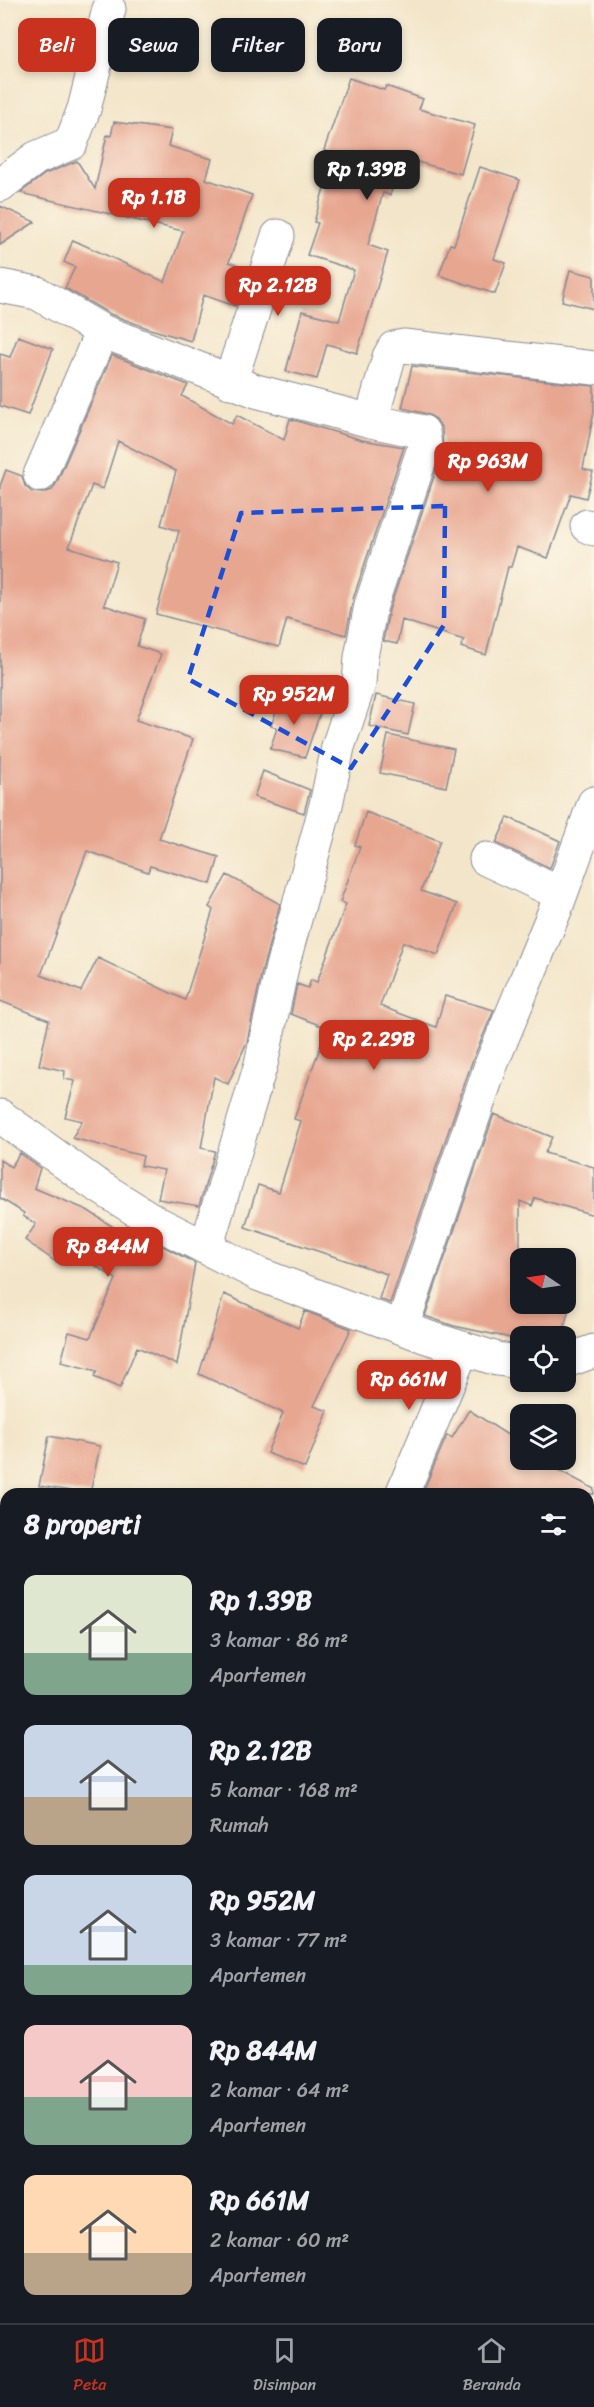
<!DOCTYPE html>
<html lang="id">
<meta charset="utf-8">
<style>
:root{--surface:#171b24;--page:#242831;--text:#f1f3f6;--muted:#9ea1a6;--line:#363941;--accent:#c8321e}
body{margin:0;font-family:Sriracha,sans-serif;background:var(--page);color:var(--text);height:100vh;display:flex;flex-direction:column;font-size:22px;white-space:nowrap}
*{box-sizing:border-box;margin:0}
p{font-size:20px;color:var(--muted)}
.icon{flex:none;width:33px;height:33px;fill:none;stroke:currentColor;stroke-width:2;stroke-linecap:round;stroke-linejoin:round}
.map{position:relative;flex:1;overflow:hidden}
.drawer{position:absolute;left:0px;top:1488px;width:594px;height:836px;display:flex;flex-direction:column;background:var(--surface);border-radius:18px 18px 0 0;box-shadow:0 3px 9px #0003}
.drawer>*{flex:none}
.guide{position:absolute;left:18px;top:18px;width:558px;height:54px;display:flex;gap:12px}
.needle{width:39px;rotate:283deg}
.controls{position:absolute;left:510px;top:1248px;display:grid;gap:12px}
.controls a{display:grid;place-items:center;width:66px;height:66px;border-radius:12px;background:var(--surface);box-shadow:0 3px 9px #0003;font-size:30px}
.price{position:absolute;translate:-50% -51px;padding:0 14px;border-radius:12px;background:var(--accent);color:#fff;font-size:20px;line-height:39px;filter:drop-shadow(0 2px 3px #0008)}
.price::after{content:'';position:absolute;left:50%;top:36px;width:18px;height:14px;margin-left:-9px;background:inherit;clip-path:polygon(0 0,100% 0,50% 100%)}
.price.on{background:#222;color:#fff}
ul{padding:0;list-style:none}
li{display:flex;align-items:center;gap:18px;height:150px;padding:0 24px}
li span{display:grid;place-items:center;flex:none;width:168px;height:120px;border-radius:12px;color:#555}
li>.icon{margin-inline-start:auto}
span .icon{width:72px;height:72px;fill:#fffc;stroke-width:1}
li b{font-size:26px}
h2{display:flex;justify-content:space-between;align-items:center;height:72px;padding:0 24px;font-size:26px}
.tag{padding:0 21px;border-radius:12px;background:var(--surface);box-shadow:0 3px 9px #0003;font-size:21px;line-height:54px}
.tag.on{background:var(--accent);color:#fff}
.menu{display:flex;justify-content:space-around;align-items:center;height:84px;border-top:2px solid var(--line);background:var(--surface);font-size:16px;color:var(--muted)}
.menu a{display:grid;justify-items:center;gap:3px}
.menu .on{color:var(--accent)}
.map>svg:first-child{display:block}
.building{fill:#e7a690}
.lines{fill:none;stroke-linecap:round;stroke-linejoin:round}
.street-casing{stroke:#878a94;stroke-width:35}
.street{stroke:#fff;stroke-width:33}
.marked{fill:none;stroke:#1d4ed8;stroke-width:4.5;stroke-dasharray:12 8;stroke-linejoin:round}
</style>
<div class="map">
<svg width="594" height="2323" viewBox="0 0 594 2323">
<rect width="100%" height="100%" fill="#fcf5e5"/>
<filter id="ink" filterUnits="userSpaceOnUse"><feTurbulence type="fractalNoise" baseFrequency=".0167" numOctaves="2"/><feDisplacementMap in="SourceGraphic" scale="12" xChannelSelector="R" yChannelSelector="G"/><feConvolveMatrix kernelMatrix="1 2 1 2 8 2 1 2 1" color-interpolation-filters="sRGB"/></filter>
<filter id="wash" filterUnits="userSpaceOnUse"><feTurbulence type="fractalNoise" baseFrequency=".008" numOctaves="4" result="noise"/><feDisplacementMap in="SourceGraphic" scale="24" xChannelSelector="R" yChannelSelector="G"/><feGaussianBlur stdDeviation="1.35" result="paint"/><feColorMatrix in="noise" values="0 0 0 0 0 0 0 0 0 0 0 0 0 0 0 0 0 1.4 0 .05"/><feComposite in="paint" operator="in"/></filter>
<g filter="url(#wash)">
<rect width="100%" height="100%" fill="#f3e5c9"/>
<g id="blocks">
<path class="building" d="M 349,78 L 384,90 L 386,86 L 423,99 L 419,109 L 475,125 L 461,174 L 403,158 L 390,195 L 383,193 L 368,245 L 388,252 L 357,353 L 327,344 L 317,379 L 286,371 L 302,311 L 339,321 L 354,270 L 307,255 L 318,223 L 314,222 L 334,154 L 324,150 Z
M 114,122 L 172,130 L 168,146 L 212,159 L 206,179 L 252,195 L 229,262 L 248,269 L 235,306 L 203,295 L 191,341 L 150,329 L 110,314 L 65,288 L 75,267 L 64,262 L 73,240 L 165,282 L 183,231 L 20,193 L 45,174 L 77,161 L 95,189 L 107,135 L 111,136 Z
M 480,167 L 520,180 L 494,259 L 506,263 L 495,294 L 439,275 L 450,244 L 454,245 Z
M 0,206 L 35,222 L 0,245 Z
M 570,270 L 594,276 L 594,309 L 562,301 Z
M 18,336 L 53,349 L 28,415 L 0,406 L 0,354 L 10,357 Z
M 112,355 L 188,385 L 182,396 L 232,424 L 237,415 L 284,440 L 290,419 L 362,440 L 404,447 L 353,599 L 346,635 L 287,619 L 279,647 L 156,614 L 179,531 L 161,525 L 176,471 L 118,441 L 103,489 L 92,485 L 69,547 L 117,562 L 104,605 L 145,619 L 137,646 L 161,654 L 136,720 L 193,739 L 159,839 L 219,857 L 211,884 L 150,866 L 148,872 L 87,851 L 41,975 L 81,991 L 98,958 L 185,1000 L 213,910 L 209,907 L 227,875 L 280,904 L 262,971 L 247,1042 L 228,1084 L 214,1077 L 201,1148 L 215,1151 L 199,1206 L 158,1199 L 164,1170 L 141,1166 L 143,1156 L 72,1138 L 82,1121 L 65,1117 L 75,1081 L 64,1079 L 65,1071 L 39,1065 L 49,1020 L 0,1001 L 0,486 L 6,470 L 22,476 L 25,486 L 32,492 L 43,493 L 52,490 L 57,482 Z
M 412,366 L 594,386 L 594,412 L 583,469 L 593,472 L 586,498 L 571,494 L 548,558 L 517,547 L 511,567 L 508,567 L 486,655 L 461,647 L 464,640 L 402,620 L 397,644 L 383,641 L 389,610 L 443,450 L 442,429 L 436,419 L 427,414 L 402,408 Z
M 282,694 L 322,707 L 305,757 L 270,749 L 277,728 L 271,726 Z
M 376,695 L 415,704 L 408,735 L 369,726 Z
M 388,735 L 454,749 L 446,787 L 380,773 Z
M 263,771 L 310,790 L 304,813 L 254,797 Z
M 366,812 L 440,841 L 421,891 L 457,904 L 438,955 L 403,942 L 380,1006 L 436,1027 L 445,996 L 494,1010 L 473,1059 L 390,1303 L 379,1299 L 387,1274 L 245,1227 L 258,1185 L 279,1192 L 301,1121 L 294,1119 L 327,1028 L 291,1014 L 297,984 L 308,988 L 311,980 L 317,982 L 346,904 L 340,902 L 360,847 L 355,845 Z
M 508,817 L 560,841 L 550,868 L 496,843 Z
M 494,1114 L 552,1137 L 545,1153 L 594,1167 L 594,1215 L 535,1198 L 532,1206 L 520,1201 L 520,1304 L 570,1304 L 562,1336 L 520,1336 L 520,1340 L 454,1326 L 425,1316 Z
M 20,1153 L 40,1168 L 34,1188 L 87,1210 L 127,1236 L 131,1229 L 195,1263 L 177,1365 L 137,1347 L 120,1388 L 94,1377 L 97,1371 L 61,1362 L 69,1332 L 90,1338 L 116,1279 L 66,1247 L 56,1262 L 25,1240 L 36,1224 L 23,1216 L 24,1213 L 0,1198 L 0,1160 L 11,1167 Z
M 224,1294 L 298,1328 L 305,1311 L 351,1329 L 314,1406 L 328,1411 L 305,1468 L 267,1453 L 283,1413 L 199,1374 Z
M 469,1410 L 520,1443 L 520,1460 L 540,1460 L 594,1489 L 594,1494 L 422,1494 L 447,1435 L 452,1438 Z
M 49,1436 L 100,1446 L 90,1494 L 39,1486 Z"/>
</g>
</g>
<g filter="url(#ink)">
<use href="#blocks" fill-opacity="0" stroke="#878a94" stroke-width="1.5"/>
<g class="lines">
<g class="street-casing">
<path id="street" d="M 0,185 L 36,158 L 71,143 L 84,109 L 109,9
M 0,286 L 37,293 L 102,331 L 256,391 L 371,421 L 423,432 L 425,445 L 371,605 L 361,657 L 359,684 L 338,747 L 326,805 L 282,967 L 261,1064 L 206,1248
M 230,382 L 278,236
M 371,421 L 389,357 L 394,348 L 404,346 L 594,368
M 40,475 L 102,331
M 587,526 L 594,529
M 486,859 L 561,894
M 0,1116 L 92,1182 L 157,1223 L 258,1274 L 427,1337 L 497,1359 L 520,1362
M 402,1327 L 491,1065 L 556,908 L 594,803
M 566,1361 L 594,1351
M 402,1494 L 463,1348
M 73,2323 L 75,2318"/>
</g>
<use href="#street" class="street"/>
</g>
</g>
<path class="marked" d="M 445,506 L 444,625 L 351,768 L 188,679 L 241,513 Z"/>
</svg>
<div class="controls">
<a><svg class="needle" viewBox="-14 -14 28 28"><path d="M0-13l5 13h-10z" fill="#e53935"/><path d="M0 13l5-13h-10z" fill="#9ea1a6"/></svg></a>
<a><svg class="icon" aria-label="locate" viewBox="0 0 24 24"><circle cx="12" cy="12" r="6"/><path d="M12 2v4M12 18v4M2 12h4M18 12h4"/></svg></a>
<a><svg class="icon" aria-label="layers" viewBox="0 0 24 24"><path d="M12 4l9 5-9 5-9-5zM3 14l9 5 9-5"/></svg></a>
</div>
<b class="price on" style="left:367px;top:201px">Rp 1.39B</b>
<b class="price" style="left:154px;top:229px">Rp 1.1B</b>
<b class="price" style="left:278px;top:317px">Rp 2.12B</b>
<b class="price" style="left:488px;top:493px">Rp 963M</b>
<b class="price" style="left:294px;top:726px">Rp 952M</b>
<b class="price" style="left:374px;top:1071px">Rp 2.29B</b>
<b class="price" style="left:108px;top:1278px">Rp 844M</b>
<b class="price" style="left:409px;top:1411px">Rp 661M</b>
<div class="guide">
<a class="tag on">Beli</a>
<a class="tag">Sewa</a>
<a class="tag">Filter</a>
<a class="tag">Baru</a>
</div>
<section class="drawer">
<h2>8 properti<svg class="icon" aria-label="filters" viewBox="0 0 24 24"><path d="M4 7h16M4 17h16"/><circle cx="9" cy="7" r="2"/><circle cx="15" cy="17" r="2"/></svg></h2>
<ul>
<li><span style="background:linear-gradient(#dfe7d0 65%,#7fa58c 0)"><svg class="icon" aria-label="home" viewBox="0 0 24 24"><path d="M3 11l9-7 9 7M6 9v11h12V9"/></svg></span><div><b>Rp 1.39B</b><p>3 kamar · 86 m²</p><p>Apartemen</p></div></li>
<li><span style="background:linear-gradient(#c9d6e8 60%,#b9a48a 0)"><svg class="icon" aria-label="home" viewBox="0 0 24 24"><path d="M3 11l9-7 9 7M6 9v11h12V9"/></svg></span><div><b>Rp 2.12B</b><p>5 kamar · 168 m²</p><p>Rumah</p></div></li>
<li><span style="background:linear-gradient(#c9d6e8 75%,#7fa58c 0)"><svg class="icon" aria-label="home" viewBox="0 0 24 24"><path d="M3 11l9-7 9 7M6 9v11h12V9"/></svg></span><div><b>Rp 952M</b><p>3 kamar · 77 m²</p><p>Apartemen</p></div></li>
<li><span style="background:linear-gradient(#f6c9c9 60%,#7fa58c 0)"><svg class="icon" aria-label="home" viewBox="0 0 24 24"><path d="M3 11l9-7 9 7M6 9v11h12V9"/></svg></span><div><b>Rp 844M</b><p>2 kamar · 64 m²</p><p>Apartemen</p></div></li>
<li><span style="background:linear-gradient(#ffd9b3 65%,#b9a48a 0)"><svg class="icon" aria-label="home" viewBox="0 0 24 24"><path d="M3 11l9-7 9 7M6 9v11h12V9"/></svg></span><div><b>Rp 661M</b><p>2 kamar · 60 m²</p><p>Apartemen</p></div></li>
</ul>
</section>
</div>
<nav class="menu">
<a class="on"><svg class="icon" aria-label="map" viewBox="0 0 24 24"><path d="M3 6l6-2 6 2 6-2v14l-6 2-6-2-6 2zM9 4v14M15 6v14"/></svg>Peta</a>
<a><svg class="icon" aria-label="saved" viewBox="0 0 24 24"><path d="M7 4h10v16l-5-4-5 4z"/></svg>Disimpan</a>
<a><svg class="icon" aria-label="home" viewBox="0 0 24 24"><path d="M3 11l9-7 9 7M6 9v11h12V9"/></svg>Beranda</a>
</nav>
